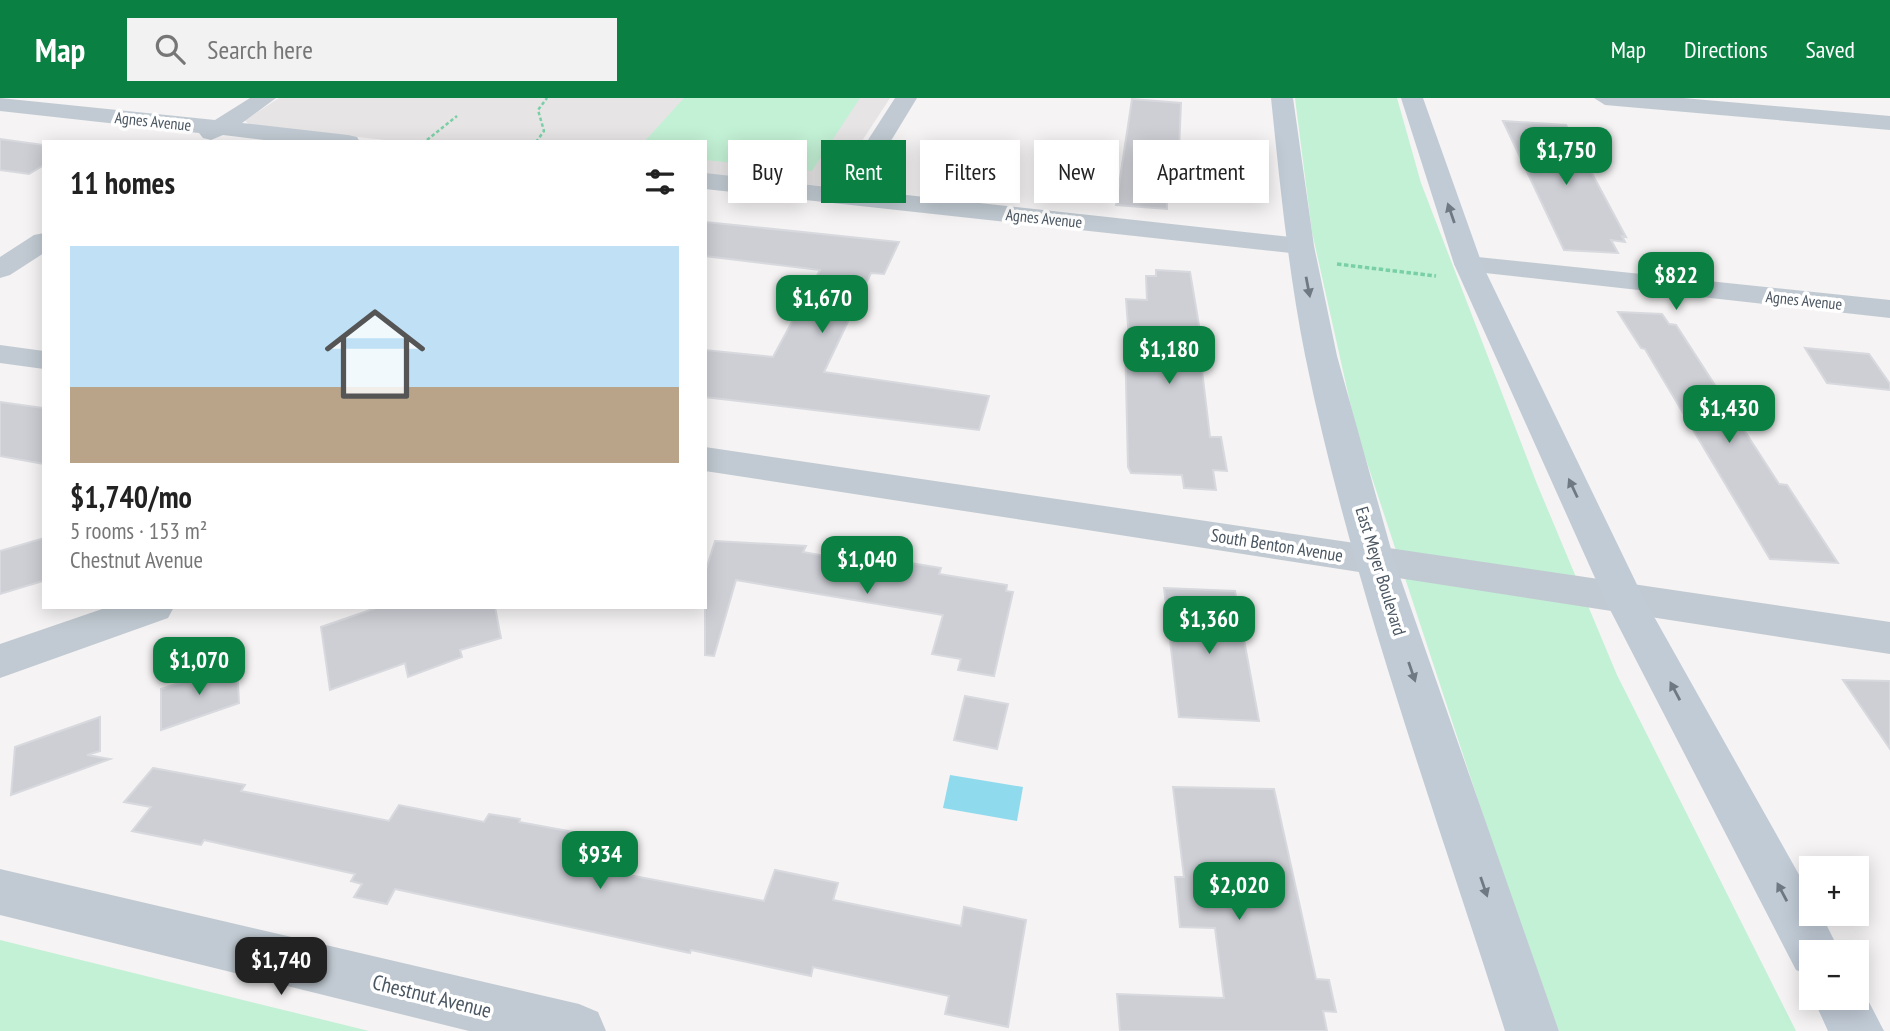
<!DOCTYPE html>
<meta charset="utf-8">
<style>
:root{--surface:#fff;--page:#f2f2f2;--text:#222;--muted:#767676;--line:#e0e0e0;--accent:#0b8043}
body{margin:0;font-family:"PT Sans Narrow",sans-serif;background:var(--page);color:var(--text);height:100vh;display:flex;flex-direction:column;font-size:26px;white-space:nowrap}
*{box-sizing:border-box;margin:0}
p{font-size:23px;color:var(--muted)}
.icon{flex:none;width:38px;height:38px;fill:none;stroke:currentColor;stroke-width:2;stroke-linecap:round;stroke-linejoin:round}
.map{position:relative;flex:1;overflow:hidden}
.side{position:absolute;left:42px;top:42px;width:665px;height:469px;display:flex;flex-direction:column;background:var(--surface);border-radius:0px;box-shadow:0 4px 18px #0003}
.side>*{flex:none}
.hud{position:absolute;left:728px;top:42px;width:665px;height:63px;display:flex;gap:14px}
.fabs{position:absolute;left:1799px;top:758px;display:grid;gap:14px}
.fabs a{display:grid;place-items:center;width:70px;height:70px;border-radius:0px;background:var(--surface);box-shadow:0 4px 18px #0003;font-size:35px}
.price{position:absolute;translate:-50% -60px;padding:0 16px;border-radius:14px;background:var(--accent);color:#fff;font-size:23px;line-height:46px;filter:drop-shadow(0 2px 4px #0008)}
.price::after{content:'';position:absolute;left:50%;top:42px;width:21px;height:16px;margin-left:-10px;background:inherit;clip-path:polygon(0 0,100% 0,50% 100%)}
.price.on{background:#222;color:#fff}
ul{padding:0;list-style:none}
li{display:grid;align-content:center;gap:14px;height:371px;padding:0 28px}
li+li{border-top:2px solid var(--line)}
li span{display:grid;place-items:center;height:217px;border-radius:0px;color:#555}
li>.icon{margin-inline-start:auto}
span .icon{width:126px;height:126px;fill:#fffc;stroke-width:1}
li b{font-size:30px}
h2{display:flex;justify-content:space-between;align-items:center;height:84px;padding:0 28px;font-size:30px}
.tag{padding:0 24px;border-radius:0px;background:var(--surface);box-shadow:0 4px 18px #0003;font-size:24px;line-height:63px}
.tag.on{background:var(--accent);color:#fff}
header{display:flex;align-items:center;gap:42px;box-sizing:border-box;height:98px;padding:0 35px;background:var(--accent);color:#fff}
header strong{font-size:33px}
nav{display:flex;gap:38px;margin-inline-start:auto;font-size:24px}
.search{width:490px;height:63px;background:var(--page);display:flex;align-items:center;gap:18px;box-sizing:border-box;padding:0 24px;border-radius:0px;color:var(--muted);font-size:26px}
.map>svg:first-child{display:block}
.education{fill:#e6e4e5}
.green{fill:#c3f1d5}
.water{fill:#90daee}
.building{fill:#cdcfd5;stroke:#d7d9de;stroke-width:2}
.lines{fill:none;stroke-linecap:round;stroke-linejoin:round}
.path-far1{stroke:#7ad0a6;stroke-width:2.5;stroke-dasharray:3.5 2.5;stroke-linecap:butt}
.path{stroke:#7ad0a6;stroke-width:3.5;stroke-dasharray:4.5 2.5;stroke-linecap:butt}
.minor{fill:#c1cad2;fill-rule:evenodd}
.secondary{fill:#c1cbd6;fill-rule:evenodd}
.oneway{fill:#6e7984}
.labels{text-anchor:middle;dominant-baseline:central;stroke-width:7;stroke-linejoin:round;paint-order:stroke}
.far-street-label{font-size:16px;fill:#4a5661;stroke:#fff}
.street-label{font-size:18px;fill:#4a5661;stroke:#fff}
.near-street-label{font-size:21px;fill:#4a5661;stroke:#fff}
</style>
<header>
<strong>Map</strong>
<div class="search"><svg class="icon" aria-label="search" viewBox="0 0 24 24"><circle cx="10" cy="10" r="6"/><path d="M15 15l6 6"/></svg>Search here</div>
<nav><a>Map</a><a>Directions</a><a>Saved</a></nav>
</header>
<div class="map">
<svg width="1890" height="933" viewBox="0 0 1890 933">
<rect width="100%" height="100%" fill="#f5f3f3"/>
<path class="education" d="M 279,0 L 890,0 L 832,89 L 705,76 L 705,44 L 403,44 L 249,27 L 245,22 Z"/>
<path class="green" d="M 684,0 L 860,0 L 812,73 L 705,62 L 705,44 L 644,44 Z
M 1295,0 L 1397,0 L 1421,85 L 1537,386 L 1617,577 L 1796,933 L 1559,933 L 1500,769 L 1356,331 L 1312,134 Z
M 0,842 L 369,933 L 0,933 Z"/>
<path class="water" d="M 950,677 L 1023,689 L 1017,723 L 943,710 Z"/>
<path class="building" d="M 1132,1 L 1181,5 L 1177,99 L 1167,102 L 1167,111 L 1116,107 Z
M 1503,23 L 1566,27 L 1626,139 L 1622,138 L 1625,144 L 1611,142 L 1618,155 L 1564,152 Z
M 0,41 L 44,47 L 44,67 L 29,76 L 0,72 Z
M 705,124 L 899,144 L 884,176 L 871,175 L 824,274 L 989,298 L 979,332 L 705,299 L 705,252 L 773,259 L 820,172 L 705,158 Z
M 1156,172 L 1190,174 L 1201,239 L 1198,239 L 1210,339 L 1221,339 L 1227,373 L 1213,372 L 1216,392 L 1184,390 L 1182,377 L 1131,375 L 1128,369 L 1125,241 L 1129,241 L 1126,201 L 1147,202 L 1146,178 L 1156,178 Z
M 1618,214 L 1662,216 L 1669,226 L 1676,227 L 1779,386 L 1787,387 L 1838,465 L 1770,461 L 1645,251 L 1641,250 Z
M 1805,250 L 1869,256 L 1890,286 L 1890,292 L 1827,285 Z
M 0,304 L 44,310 L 44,366 L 0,358 Z
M 44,440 L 43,483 L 0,496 L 0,453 Z
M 715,443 L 806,448 L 803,454 L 836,460 L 833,467 L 900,477 L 904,464 L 941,470 L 939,476 L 1007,487 L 1006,493 L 1013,494 L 994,578 L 958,572 L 961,561 L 932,556 L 943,517 L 736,482 L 714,558 L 705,557 L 705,475 Z
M 1164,490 L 1235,493 L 1259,623 L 1179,619 Z
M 379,509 L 495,509 L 501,540 L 460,552 L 462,559 L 408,579 L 405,565 L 330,592 L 321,529 Z
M 237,566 L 239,605 L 161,632 L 161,591 Z
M 1843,582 L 1890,583 L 1890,651 Z
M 965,598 L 1008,606 L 997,651 L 954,642 Z
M 100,619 L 100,653 L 87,657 L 110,661 L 11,697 L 15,649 Z
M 153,670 L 245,687 L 241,693 L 389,723 L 399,707 L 484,724 L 489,716 L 520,721 L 519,724 L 601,739 L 595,752 L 611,754 L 603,772 L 764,803 L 775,772 L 838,785 L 833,802 L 961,828 L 964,809 L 1026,822 L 1008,929 L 945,916 L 949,898 L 813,869 L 811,878 L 691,852 L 690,855 L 395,791 L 387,806 L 354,799 L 362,786 L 351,783 L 355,776 L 204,742 L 201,747 L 132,733 L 151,709 L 124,704 Z
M 1173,689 L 1274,691 L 1316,881 L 1329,882 L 1336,914 L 1323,913 L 1327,933 L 1120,933 L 1117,896 L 1224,900 L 1215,830 L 1180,829 L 1175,779 L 1184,779 Z"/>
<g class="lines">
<path class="path-far1" d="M 427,42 L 457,18
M 536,44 L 544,33 L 538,12 L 547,0"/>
<path class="path" d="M 1337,166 L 1436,178"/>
<path class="minor" d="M 0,0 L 215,22 L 250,0 L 276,0 L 242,25 L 348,37 L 357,39 L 360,44 L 280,44 L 223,37 L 211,42 L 203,40 L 199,35 L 0,13 Z
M 895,0 L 917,0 L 861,92 L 1300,140 L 1310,142 L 1314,148 L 1310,154 L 1300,156 L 705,91 L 705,75 L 837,90 Z
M 1594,0 L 1683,0 L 1890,18 L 1890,32 L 1605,7 Z
M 44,135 L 44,155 L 10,177 L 0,180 L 0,159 L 34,137 Z
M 1468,158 L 1890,202 L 1890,220 L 1458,172 L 1454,166 L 1458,160 Z
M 0,247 L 44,253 L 44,271 L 0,265 Z
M 705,349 L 1890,524 L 1890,556 L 705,373 Z
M 108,509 L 174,509 L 168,520 L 0,580 L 0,546 Z
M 0,771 L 579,906 L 598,914 L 606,933 L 469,933 L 0,817 Z"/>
<path class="secondary" d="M 1271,0 L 1293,0 L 1314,148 L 1337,258 L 1394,462 L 1559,933 L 1505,933 C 1434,710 1352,487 1305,257 C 1288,172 1280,86 1271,0 Z
M 1401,0 L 1423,0 L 1482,166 L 1643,499 L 1811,798 L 1811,816 L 1821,816 L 1840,854 L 1811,854 L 1811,878 L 1796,872 L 1604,500 L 1454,166 Z
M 1857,881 L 1884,933 L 1828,933 L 1813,900 L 1857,900 Z"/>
</g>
<defs><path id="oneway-solid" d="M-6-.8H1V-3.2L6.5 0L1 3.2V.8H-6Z" transform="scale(1.75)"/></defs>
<g class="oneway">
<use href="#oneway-solid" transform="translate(1451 115) rotate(-109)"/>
<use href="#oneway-solid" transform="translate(1308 189) rotate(79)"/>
<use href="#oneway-solid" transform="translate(1573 390) rotate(-115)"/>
<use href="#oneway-solid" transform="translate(1412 574) rotate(71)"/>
<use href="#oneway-solid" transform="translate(1675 593) rotate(-118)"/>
<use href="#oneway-solid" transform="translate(1484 789) rotate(71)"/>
<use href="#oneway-solid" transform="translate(1782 794) rotate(-118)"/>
</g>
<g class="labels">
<g class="far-street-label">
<text transform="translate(153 23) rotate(6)">Agnes Avenue</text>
<text transform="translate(1044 120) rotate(6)">Agnes Avenue</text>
<text transform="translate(1804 202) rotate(6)">Agnes Avenue</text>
</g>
<g class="street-label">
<text transform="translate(1277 447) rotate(9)">South Benton Avenue</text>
<text transform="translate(1381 473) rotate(73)">East Meyer Boulevard</text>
</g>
<g class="near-street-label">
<text transform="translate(432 898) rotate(14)">Chestnut Avenue</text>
</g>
</g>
</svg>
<div class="fabs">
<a>+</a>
<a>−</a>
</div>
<b class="price" style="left:1566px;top:89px">$1,750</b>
<b class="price" style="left:1676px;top:214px">$822</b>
<b class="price" style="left:822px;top:237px">$1,670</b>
<b class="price" style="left:1169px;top:288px">$1,180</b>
<b class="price" style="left:1729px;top:347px">$1,430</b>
<b class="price" style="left:867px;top:498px">$1,040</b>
<b class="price" style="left:1209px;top:558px">$1,360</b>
<b class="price" style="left:199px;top:599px">$1,070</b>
<b class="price" style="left:600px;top:793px">$934</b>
<b class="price" style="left:1239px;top:824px">$2,020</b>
<b class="price on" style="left:281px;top:899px">$1,740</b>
<div class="hud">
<a class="tag">Buy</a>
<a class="tag on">Rent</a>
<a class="tag">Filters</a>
<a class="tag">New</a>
<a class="tag">Apartment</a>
</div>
<section class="side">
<h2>11 homes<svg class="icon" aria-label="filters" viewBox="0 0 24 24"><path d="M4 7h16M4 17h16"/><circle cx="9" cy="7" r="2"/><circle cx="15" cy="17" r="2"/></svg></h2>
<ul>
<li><span style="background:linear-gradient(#bfe0f5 65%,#b9a48a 0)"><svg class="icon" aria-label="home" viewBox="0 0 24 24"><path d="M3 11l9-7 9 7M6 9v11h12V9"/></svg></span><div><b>$1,740/mo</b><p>5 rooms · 153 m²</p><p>Chestnut Avenue</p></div></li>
</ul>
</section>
</div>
